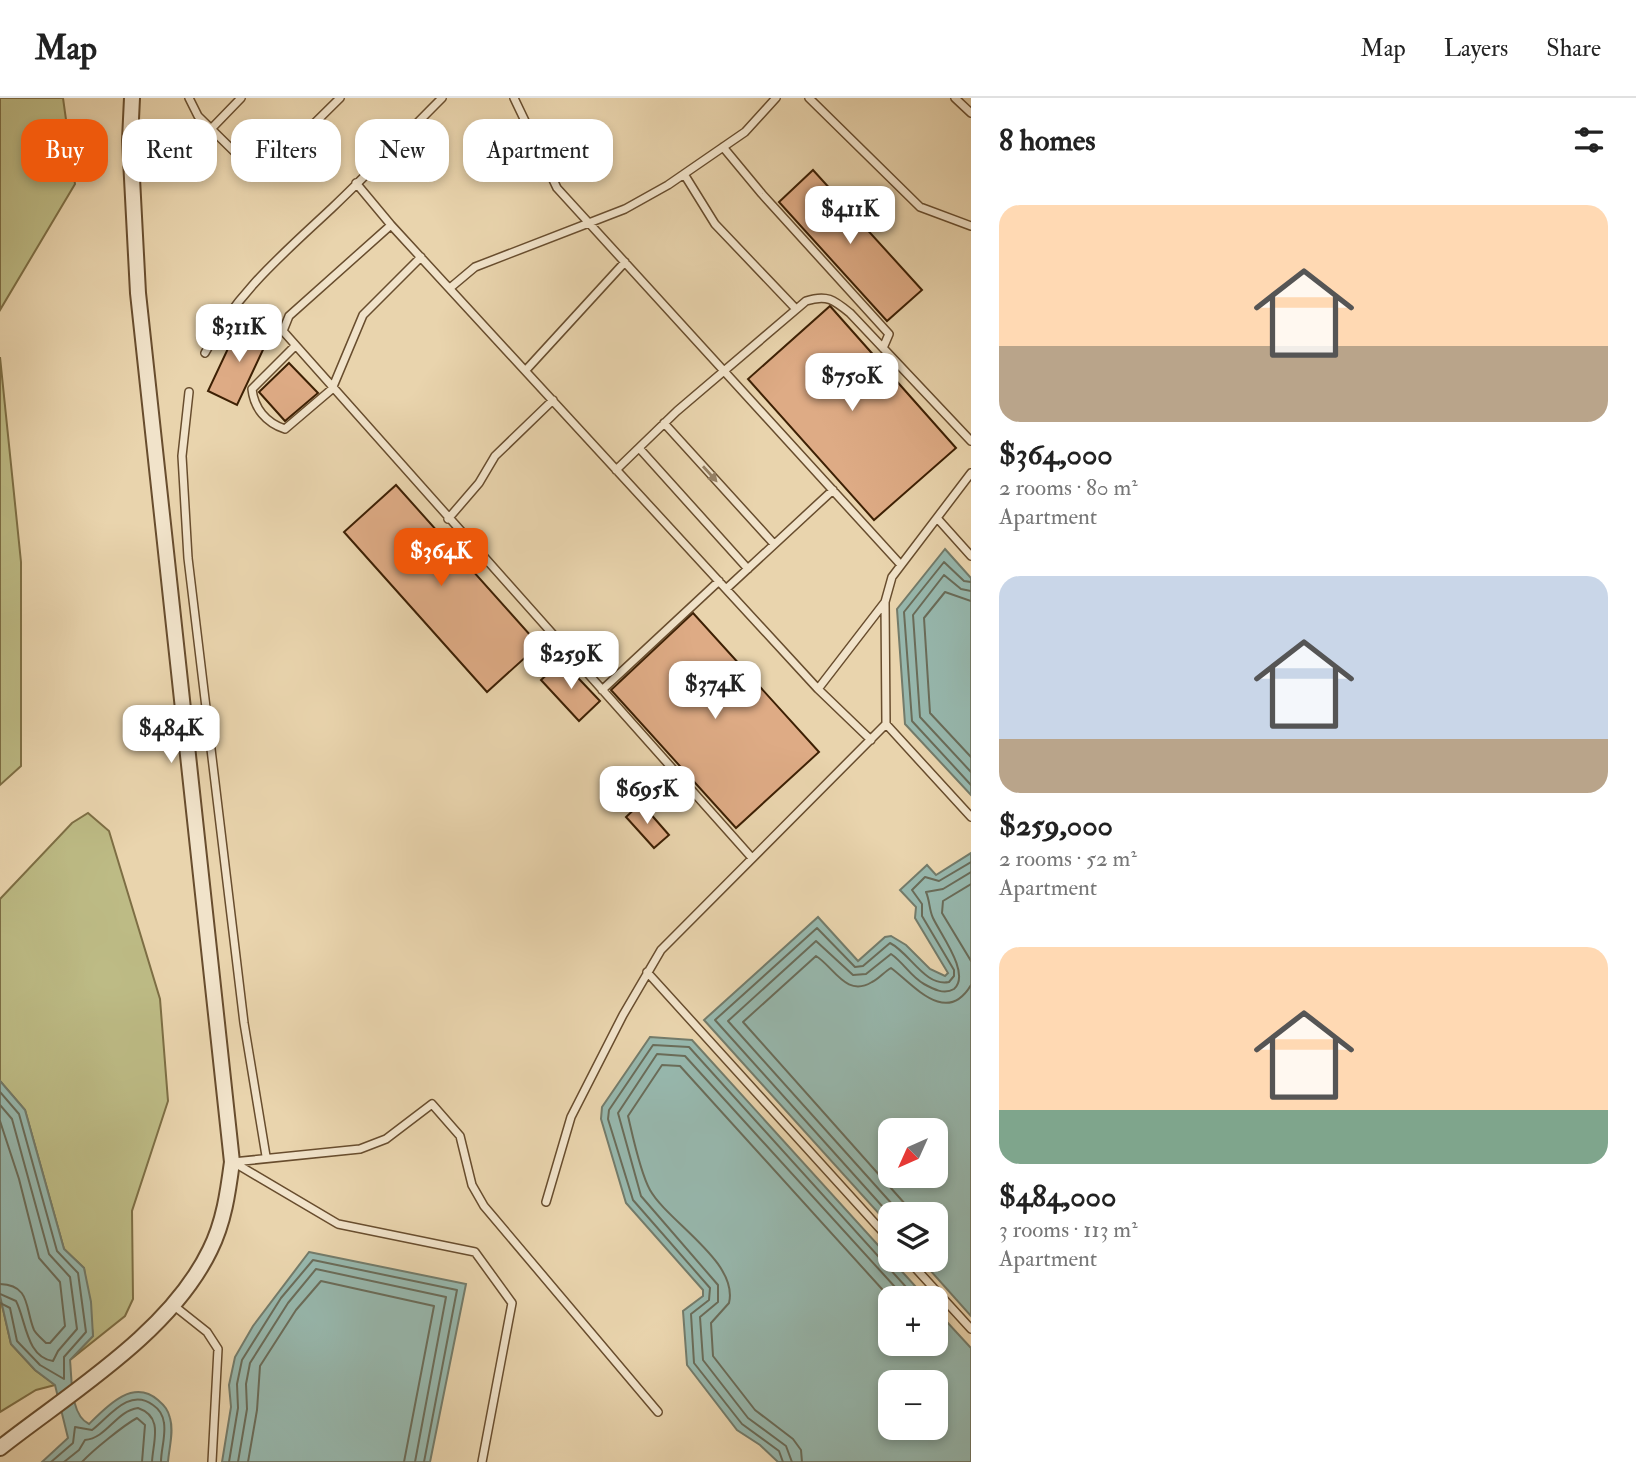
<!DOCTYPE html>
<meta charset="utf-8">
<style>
:root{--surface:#fff;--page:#f2f2f2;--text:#222;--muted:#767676;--line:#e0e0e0;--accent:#ea580c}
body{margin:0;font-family:"IM FELL Double Pica",serif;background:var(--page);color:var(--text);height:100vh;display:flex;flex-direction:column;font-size:26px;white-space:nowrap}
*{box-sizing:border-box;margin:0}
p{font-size:23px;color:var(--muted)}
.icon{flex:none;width:38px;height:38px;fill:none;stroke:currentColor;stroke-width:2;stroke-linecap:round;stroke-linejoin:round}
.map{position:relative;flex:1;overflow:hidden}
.details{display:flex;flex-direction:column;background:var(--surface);width:665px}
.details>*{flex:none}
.guide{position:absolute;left:21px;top:21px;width:665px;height:63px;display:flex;gap:14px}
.needle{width:46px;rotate:225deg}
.fabs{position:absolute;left:878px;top:1020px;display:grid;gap:14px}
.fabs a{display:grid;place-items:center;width:70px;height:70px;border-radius:14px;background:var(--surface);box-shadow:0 4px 10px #0003;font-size:35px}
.price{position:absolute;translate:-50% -60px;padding:0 16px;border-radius:14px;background:#fff;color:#222;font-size:23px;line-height:46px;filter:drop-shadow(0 2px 4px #0008)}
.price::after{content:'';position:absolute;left:50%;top:42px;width:21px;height:16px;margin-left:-10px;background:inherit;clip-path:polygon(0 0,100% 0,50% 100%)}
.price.current{background:var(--accent);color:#fff}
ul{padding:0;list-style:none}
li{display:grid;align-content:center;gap:14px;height:371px;padding:0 28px}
li span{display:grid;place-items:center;height:217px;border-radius:21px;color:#555}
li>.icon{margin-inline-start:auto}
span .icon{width:126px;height:126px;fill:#fffc;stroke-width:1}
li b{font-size:30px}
h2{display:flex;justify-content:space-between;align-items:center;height:84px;padding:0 28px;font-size:30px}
.chip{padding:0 24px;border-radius:21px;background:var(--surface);box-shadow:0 4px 10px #0003;font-size:24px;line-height:63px}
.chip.current{background:var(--accent);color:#fff}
header{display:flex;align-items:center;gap:42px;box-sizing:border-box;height:98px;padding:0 35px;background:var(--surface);border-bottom:2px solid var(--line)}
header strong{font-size:33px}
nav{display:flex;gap:38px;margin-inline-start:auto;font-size:24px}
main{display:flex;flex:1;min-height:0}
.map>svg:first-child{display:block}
.green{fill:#bdbb85;stroke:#7d6e44;stroke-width:2}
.water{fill:#97b8ae;stroke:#737b6a;stroke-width:2;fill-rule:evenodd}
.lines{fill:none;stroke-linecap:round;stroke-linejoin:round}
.shore{stroke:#6a6c59;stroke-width:2}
.building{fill:#deab85;stroke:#3d2004;stroke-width:2}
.lane-casing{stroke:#684d2e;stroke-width:10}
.street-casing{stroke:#684d2e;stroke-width:18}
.lane{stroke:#f1e3ca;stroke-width:7}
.street{stroke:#f1e3ca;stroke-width:14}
.oneway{fill:#978267}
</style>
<header>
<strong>Map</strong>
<nav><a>Map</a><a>Layers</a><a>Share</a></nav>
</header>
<main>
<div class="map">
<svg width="971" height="1364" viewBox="0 0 971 1364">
<rect width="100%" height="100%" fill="#e9d4ad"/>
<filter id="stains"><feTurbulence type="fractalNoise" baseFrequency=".00286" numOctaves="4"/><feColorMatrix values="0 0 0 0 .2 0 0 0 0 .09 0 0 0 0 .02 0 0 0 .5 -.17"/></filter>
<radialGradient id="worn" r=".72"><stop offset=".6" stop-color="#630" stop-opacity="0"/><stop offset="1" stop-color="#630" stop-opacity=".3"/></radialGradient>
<path class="green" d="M 0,0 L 63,0 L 75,86 L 0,212 Z
M 0,259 L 21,464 L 21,668 L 0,687 Z
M 88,715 L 109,733 L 160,901 L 168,1003 L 132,1113 L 133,1201 L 125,1218 L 70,1262 L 93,1238 L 84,1170 L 64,1151 L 25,1012 L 0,983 L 0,801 L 72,725 Z
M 0,1198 L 11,1246 L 35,1272 L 55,1287 L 36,1292 L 0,1314 Z"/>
<path class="water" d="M 945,451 L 971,480 L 971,697 L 905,626 L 897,511 Z
M 971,755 L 971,1218 L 921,1162 L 936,1162 L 936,1116 L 891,1116 L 891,1129 L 704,922 L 818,819 L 858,863 L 885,839 L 891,838 L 906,847 L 930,871 L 945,878 L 948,875 L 915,820 L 916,809 L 900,792 L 927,767 L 936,777 ZM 891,1032 L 936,1032 L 936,1078 L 891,1078 Z
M 650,939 L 692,942 L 926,1200 L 891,1200 L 891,1246 L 936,1246 L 936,1212 L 971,1250 L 971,1364 L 778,1364 L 760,1347 L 737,1332 L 687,1267 L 683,1213 L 703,1198 L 703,1192 L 626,1105 L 601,1021 L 602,1009 ZM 891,1284 L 936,1284 L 936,1330 L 891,1330 Z
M 0,983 L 25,1012 L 64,1151 L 84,1170 L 91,1204 L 93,1238 L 70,1262 C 72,1281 70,1317 89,1326 C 107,1308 133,1280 158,1302 C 165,1308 168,1312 170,1320 C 174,1334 169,1350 168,1364 L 42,1364 L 68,1340 L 55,1287 L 35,1272 L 11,1246 L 0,1198 Z
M 309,1154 L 466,1186 L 430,1364 L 222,1364 L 231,1309 L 229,1287 L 235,1259 L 253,1228 Z"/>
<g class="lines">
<path class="shore" d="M 971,484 L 964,483 L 944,464 L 904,514 L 912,623 L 971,687
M 971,493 L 961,491 L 944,477 L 913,517 L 920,619 L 971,674
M 971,503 L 945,494 L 924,520 L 930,615 L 971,659
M 971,786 L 943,803 L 942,815 L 971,863
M 0,994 L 19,1016 L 57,1153 L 78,1175 L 86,1234 L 64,1259 L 64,1281 L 40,1267 L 17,1243 L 10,1210 L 0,1205
M 0,1007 L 12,1021 L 49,1156 L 70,1179 L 77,1231 L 58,1253 L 53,1263 C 26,1259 26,1222 16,1203 L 0,1196
M 0,1023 L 19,1081 L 39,1160 L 60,1184 L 65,1228 L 50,1245 L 46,1245 C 42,1241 37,1237 34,1232 C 25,1211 31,1187 0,1186
M 901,1116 L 728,923 L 816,843 L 853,877 L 866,876 L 891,856 C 903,864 911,879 924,886 C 933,891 944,897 954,891 C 971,876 941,837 933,820 C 929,812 930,803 926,794 L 943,791 L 971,774
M 914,1116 L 743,924 L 816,858 C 834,869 846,900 872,884 C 879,881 884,874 891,870 C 913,886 946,929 971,887
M 891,1118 L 715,922 L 817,830 L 855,869 L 863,868 L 890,845 C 910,855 925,889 949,884 L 954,878 L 954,872 L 922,818 L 922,806 L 912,792 L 925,779 L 939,783 L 971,764
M 51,1364 L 73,1345 L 75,1329 L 92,1332 C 109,1319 129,1289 153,1307 C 159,1311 163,1317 164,1325 C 166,1338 161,1351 161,1364
M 64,1364 L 79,1352 L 85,1342 C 107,1340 116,1313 138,1310 C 164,1319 153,1343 152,1364
M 82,1364 C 92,1353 124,1327 137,1320 L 145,1327 L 142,1364
M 229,1364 L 238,1310 L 237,1286 L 242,1262 L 281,1200 L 313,1162 L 457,1192 L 424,1364
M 238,1364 L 247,1311 L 246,1286 L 250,1265 L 288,1205 L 316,1171 L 446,1199 L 415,1364
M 248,1364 L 257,1312 L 260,1268 L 296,1212 L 321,1183 L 434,1208 L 404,1364
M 783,1364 L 779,1353 L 742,1326 L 694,1265 L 691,1216 L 709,1202 L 710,1190 L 633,1102 L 608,1021 L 609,1012 L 653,947 L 689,949 L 916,1200
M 792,1364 L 786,1348 L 748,1320 L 703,1262 L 700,1219 L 718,1204 L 718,1187 L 641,1098 L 618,1015 L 657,956 L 685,958 L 905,1200
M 802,1364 L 801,1352 L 793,1341 L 755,1312 L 713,1258 L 711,1225 L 729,1205 C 739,1164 668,1124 650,1092 C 640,1074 633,1039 628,1018 L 662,967 L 680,968 L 891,1201"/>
</g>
<path class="building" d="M 813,72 L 922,192 L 887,223 L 779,104 Z
M 830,208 L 956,350 L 874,422 L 748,281 Z
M 240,225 L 269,239 L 237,307 L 208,293 Z
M 289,265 L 318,295 L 285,323 L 259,294 Z
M 396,387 L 539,547 L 487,594 L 344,434 Z
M 693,515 L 819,654 L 736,730 L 611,592 Z
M 562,563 L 600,603 L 579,623 L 541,582 Z
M 641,705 L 669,737 L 654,750 L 626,719 Z"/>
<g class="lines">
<g class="lane-casing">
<path id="lane" d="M 189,0 L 198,18 L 253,72 L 263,76 L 340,0
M 514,0 L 557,90 L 901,467
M 809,0 L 920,109 L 971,128
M 955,0 L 971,15
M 211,31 L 241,0
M 723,49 L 762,96 L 889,236 L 883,250
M 684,76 L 715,126 L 796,211
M 356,85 L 391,127 L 818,591 L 871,642
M 391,127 L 289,218 L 283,233 L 752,760
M 450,190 L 475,169 L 625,111 L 668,87 L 745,34 L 776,0
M 294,249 L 252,291 C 254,310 266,325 285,331 L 332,291 L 363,217 L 421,159
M 205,255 C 235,196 284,155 332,110 C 369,75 405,37 442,0
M 526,272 L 625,164
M 189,294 L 182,358 L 188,460 L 244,925 L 266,1058
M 664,325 L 774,446
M 639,350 L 748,471
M 616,372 L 677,313 L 806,203 C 827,196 834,202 850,215 L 971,343
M 971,375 L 892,479 L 885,504 L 886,626 L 971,719
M 937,420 L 971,458
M 448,421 L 479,385 L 495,358 L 553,302
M 726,491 L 833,392
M 818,591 L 885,504
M 602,592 L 719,483
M 647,874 L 891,1143
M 233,1064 L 360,1051 L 386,1041 L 432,1006 L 460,1038 L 472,1087 L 484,1108 L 658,1314
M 233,1064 L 338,1126 L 475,1154 L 512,1205 L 482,1364
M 546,1104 L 571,1019 L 623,917 L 661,852 L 886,626
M 908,1162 L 971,1231
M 173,1207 L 207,1234 L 218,1251 L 212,1364"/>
</g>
<g class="street-casing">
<path id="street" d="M 0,1350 C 71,1294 170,1235 210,1152 C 224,1124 228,1094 232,1064 L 138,195 L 130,42 L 132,0"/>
</g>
<use href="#lane" class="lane"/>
<use href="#street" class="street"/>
</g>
<defs><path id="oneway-solid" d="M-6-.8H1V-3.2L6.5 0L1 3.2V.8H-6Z" transform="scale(1.75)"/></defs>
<use class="oneway" href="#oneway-solid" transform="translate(710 376) rotate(48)"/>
<rect width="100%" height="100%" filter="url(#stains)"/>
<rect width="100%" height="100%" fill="url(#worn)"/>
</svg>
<div class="fabs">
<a><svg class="needle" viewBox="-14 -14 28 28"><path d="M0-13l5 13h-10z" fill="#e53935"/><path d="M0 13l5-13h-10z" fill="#767676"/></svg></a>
<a><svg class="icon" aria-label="layers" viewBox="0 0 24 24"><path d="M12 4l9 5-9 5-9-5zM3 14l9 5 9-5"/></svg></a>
<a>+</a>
<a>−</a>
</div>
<b class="price" style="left:850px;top:148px">$411K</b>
<b class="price" style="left:239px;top:266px">$311K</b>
<b class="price" style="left:852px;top:315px">$750K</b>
<b class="price current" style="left:441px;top:490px">$364K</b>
<b class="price" style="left:571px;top:593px">$259K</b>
<b class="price" style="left:715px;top:623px">$374K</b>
<b class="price" style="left:171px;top:667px">$484K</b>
<b class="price" style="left:647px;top:728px">$695K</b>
<div class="guide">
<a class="chip current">Buy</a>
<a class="chip">Rent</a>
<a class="chip">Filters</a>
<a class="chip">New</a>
<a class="chip">Apartment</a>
</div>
</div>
<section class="details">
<h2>8 homes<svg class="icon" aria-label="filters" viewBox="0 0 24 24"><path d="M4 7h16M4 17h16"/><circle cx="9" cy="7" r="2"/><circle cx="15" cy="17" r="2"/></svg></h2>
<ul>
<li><span style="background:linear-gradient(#ffd9b3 65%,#b9a48a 0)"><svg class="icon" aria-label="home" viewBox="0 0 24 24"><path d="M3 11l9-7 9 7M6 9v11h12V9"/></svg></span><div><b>$364,000</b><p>2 rooms · 80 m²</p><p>Apartment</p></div></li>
<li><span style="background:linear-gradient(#c9d6e8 75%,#b9a48a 0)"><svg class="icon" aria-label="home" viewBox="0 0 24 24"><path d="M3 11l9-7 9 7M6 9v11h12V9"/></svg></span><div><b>$259,000</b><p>2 rooms · 52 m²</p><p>Apartment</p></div></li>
<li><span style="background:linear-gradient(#ffd9b3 75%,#7fa58c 0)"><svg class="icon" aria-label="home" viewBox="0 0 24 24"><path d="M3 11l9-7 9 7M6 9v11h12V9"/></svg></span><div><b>$484,000</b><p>3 rooms · 113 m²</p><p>Apartment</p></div></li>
</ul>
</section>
</main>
